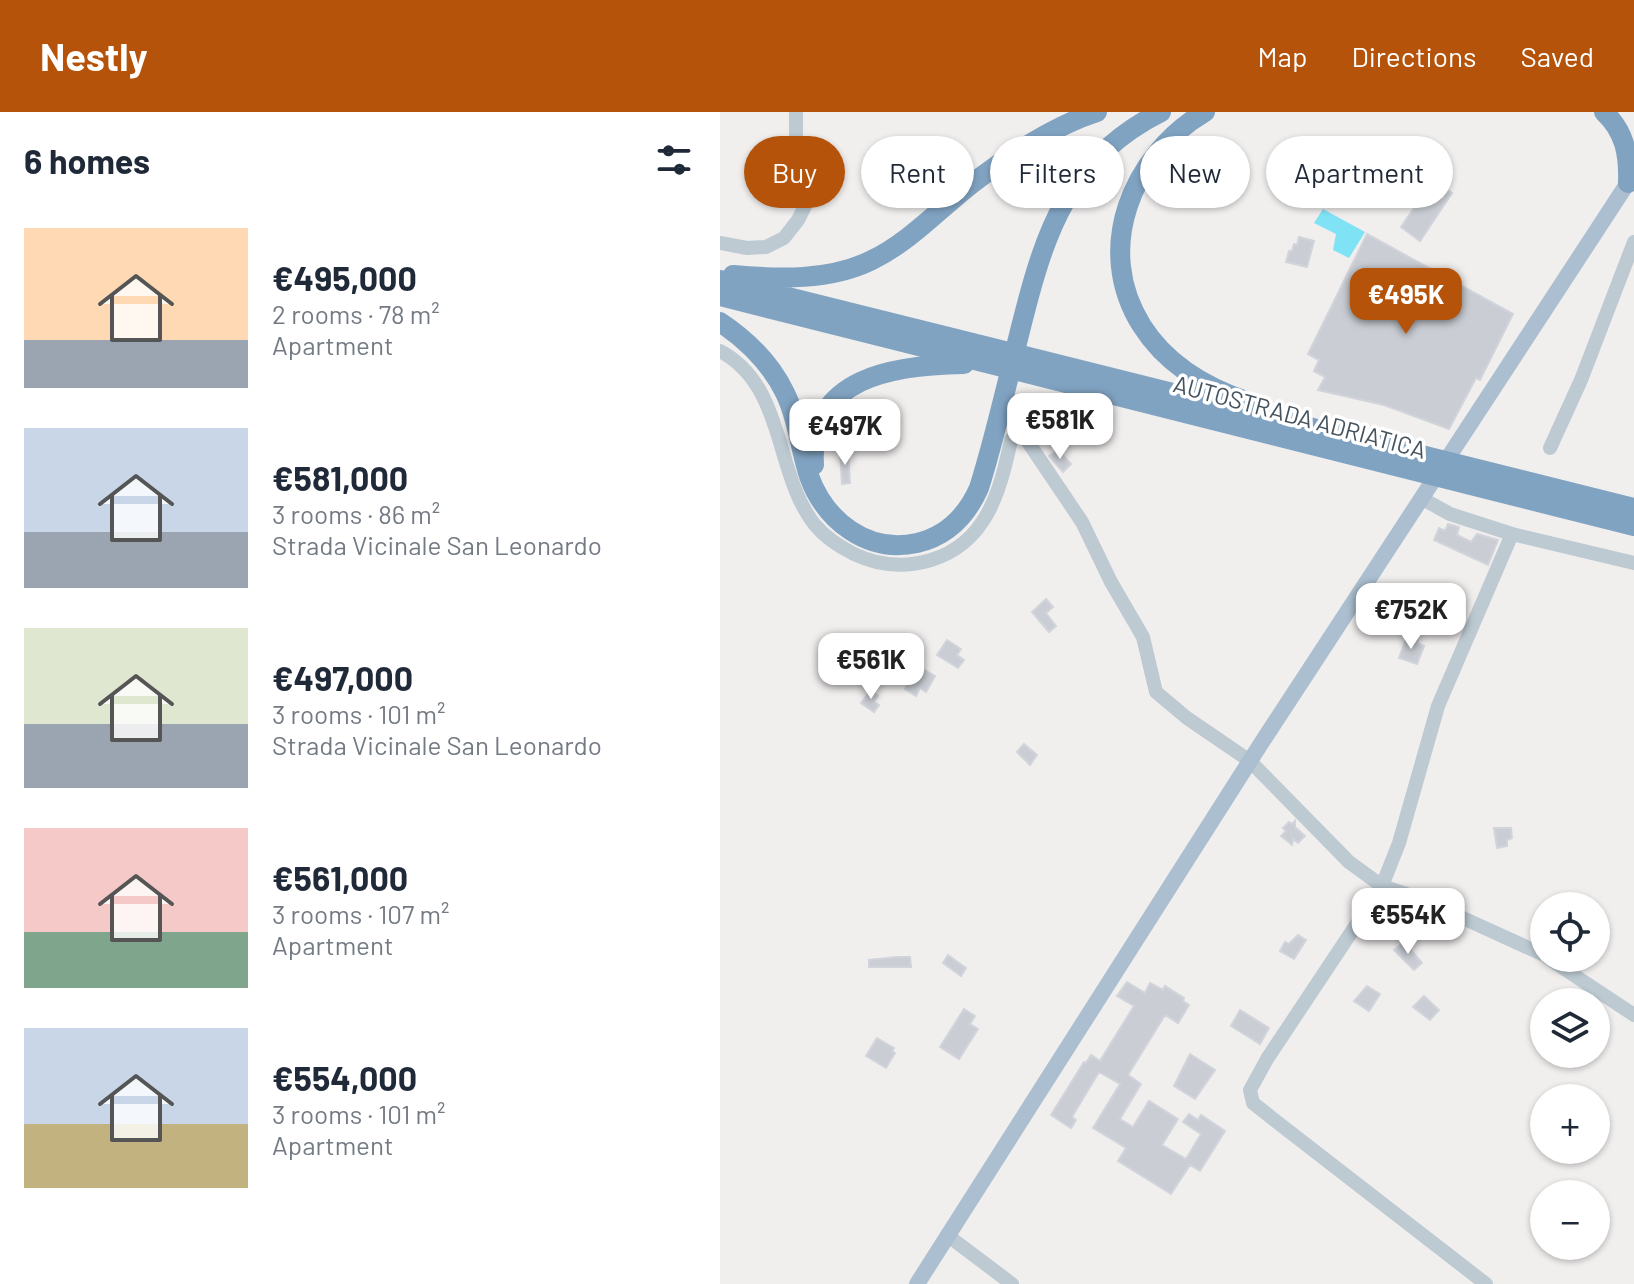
<!DOCTYPE html>
<meta charset="utf-8">
<style>
:root{--surface:#fff;--page:#f6f6f7;--text:#1f2937;--muted:#747a83;--accent:#b45309}
body{margin:0;font-family:Barlow,sans-serif;background:var(--page);color:var(--text);height:100vh;display:flex;flex-direction:column;font-size:30px;white-space:nowrap}
*{box-sizing:border-box;margin:0}
p{font-size:26px;color:var(--muted)}
.icon{flex:none;width:44px;height:44px;fill:none;stroke:currentColor;stroke-width:2;stroke-linecap:round;stroke-linejoin:round}
.map{position:relative;flex:1;overflow:hidden}
.details{display:flex;flex-direction:column;background:var(--surface);width:720px}
.details>*{flex:none}
.banner{position:absolute;left:24px;top:24px;width:760px;height:72px;display:flex;gap:16px}
.fabs{position:absolute;left:810px;top:780px;display:grid;gap:16px}
.fabs a{display:grid;place-items:center;width:80px;height:80px;border-radius:50%;background:var(--surface);box-shadow:0 2px 6px #0004;font-size:40px}
.price{position:absolute;translate:-50% -68px;padding:0 18px;border-radius:16px;background:#fff;color:#222;font-size:26px;line-height:52px;filter:drop-shadow(0 2px 4px #0008)}
.price::after{content:'';position:absolute;left:50%;top:48px;width:24px;height:18px;margin-left:-12px;background:inherit;clip-path:polygon(0 0,100% 0,50% 100%)}
.price.current{background:var(--accent);color:#fff}
ul{padding:0;list-style:none}
li{display:flex;align-items:center;gap:24px;height:200px;padding:0 24px}
li span{display:grid;place-items:center;flex:none;width:224px;height:160px;border-radius:0px;color:#555}
li>.icon{margin-inline-start:auto}
span .icon{width:96px;height:96px;fill:#fffc;stroke-width:1}
li b{font-size:34px}
h2{display:flex;justify-content:space-between;align-items:center;height:96px;padding:0 24px;font-size:34px}
.chip{padding:0 28px;border-radius:36px;background:var(--surface);box-shadow:0 2px 6px #0004;font-size:28px;line-height:72px}
.chip.current{background:var(--accent);color:#fff}
header{display:flex;align-items:center;gap:48px;box-sizing:border-box;height:112px;padding:0 40px;background:var(--accent);color:#fff}
header strong{font-size:38px}
nav{display:flex;gap:44px;margin-inline-start:auto;font-size:28px}
main{display:flex;flex:1;min-height:0}
.map>svg:first-child{display:block}
.water{fill:#80e2f5}
.building{fill:#caced4;stroke:#d1d5db;stroke-width:2}
.lines{fill:none;stroke-linecap:round;stroke-linejoin:round}
.minor{stroke:#bdcad2;stroke-width:14}
.major{stroke:#abbfd0;stroke-width:16}
.highway{stroke:#81a3c2;stroke-width:20}
.labels{text-anchor:middle;dominant-baseline:central;stroke-width:7;stroke-linejoin:round;paint-order:stroke}
.street-label{font-size:24px;fill:#44535e;stroke:#fff}
</style>
<header>
<strong>Nestly</strong>
<nav><a>Map</a><a>Directions</a><a>Saved</a></nav>
</header>
<main>
<section class="details">
<h2>6 homes<svg class="icon" aria-label="filters" viewBox="0 0 24 24"><path d="M4 7h16M4 17h16"/><circle cx="9" cy="7" r="2"/><circle cx="15" cy="17" r="2"/></svg></h2>
<ul>
<li><span style="background:linear-gradient(#ffd9b3 70%,#9aa5b1 0)"><svg class="icon" aria-label="home" viewBox="0 0 24 24"><path d="M3 11l9-7 9 7M6 9v11h12V9"/></svg></span><div><b>€495,000</b><p>2 rooms · 78 m²</p><p>Apartment</p></div></li>
<li><span style="background:linear-gradient(#c9d6e8 65%,#9aa5b1 0)"><svg class="icon" aria-label="home" viewBox="0 0 24 24"><path d="M3 11l9-7 9 7M6 9v11h12V9"/></svg></span><div><b>€581,000</b><p>3 rooms · 86 m²</p><p>Strada Vicinale San Leonardo</p></div></li>
<li><span style="background:linear-gradient(#dfe7d0 60%,#9aa5b1 0)"><svg class="icon" aria-label="home" viewBox="0 0 24 24"><path d="M3 11l9-7 9 7M6 9v11h12V9"/></svg></span><div><b>€497,000</b><p>3 rooms · 101 m²</p><p>Strada Vicinale San Leonardo</p></div></li>
<li><span style="background:linear-gradient(#f6c9c9 65%,#7fa58c 0)"><svg class="icon" aria-label="home" viewBox="0 0 24 24"><path d="M3 11l9-7 9 7M6 9v11h12V9"/></svg></span><div><b>€561,000</b><p>3 rooms · 107 m²</p><p>Apartment</p></div></li>
<li><span style="background:linear-gradient(#c9d6e8 60%,#c2b280 0)"><svg class="icon" aria-label="home" viewBox="0 0 24 24"><path d="M3 11l9-7 9 7M6 9v11h12V9"/></svg></span><div><b>€554,000</b><p>3 rooms · 101 m²</p><p>Apartment</p></div></li>
</ul>
</section>
<div class="map">
<svg width="914" height="1172" viewBox="0 0 914 1172">
<rect width="100%" height="100%" fill="#f1eeee"/>
<path class="water" d="M 603,97 L 645,120 L 629,146 L 613,138 L 616,122 L 594,111 Z"/>
<path class="building" d="M 570,34 L 585,39 L 581,51 L 590,55 L 586,66 L 575,62 L 576,58 L 563,54 Z
M 720,73 L 732,81 L 700,129 L 681,115 L 702,84 L 707,78 L 713,82 Z
M 647,122 L 793,202 L 760,268 L 756,266 L 729,317 L 664,293 L 598,278 L 605,265 L 594,259 L 599,248 L 588,242 Z
M 579,125 L 594,129 L 587,155 L 566,150 L 569,139 L 572,139 L 574,132 L 577,133 Z
M 128,338 L 130,371 L 122,372 L 120,339 Z
M 338,338 L 351,352 L 343,360 L 329,344 Z
M 728,412 L 739,415 L 737,423 L 751,430 L 757,422 L 778,428 L 768,453 L 714,428 L 719,416 L 725,419 Z
M 326,487 L 333,495 L 326,501 L 336,514 L 329,520 L 312,500 Z
M 687,524 L 698,528 L 697,531 L 704,534 L 697,552 L 679,546 Z
M 227,528 L 241,537 L 237,543 L 244,548 L 238,556 L 217,543 Z
M 198,554 L 215,564 L 206,580 L 200,576 L 196,584 L 185,577 Z
M 151,578 L 158,584 L 154,590 L 159,593 L 154,600 L 141,591 Z
M 304,632 L 317,643 L 310,653 L 297,640 Z
M 575,709 L 575,715 L 585,724 L 578,731 L 573,727 L 572,733 L 561,724 L 566,719 L 563,716 L 569,710 L 572,712 Z
M 774,716 L 791,716 L 792,726 L 787,728 L 787,734 L 777,736 Z
M 578,823 L 586,828 L 574,847 L 560,839 L 565,830 L 569,832 Z
M 684,830 L 702,851 L 694,858 L 674,838 Z
M 228,843 L 246,856 L 241,864 L 223,851 Z
M 177,845 L 190,845 L 191,855 L 149,855 L 149,848 Z
M 407,870 L 425,881 L 430,871 L 443,878 L 445,874 L 464,886 L 463,889 L 469,893 L 458,911 L 445,903 L 408,963 L 421,972 L 400,1007 L 413,1015 L 429,989 L 458,1007 L 442,1033 L 466,1047 L 481,1022 L 463,1010 L 469,1002 L 478,1008 L 481,1003 L 505,1019 L 480,1059 L 470,1053 L 451,1082 L 398,1049 L 406,1036 L 373,1016 L 400,972 L 379,960 L 352,1005 L 356,1008 L 351,1016 L 331,1003 L 364,950 L 366,951 L 371,943 L 380,949 L 414,894 L 397,884 Z
M 647,874 L 660,882 L 649,899 L 634,889 Z
M 704,884 L 719,898 L 710,908 L 693,895 Z
M 244,897 L 255,904 L 250,912 L 258,917 L 239,947 L 220,935 Z
M 520,898 L 549,916 L 540,932 L 511,914 Z
M 157,926 L 174,936 L 172,939 L 175,941 L 166,956 L 146,944 Z
M 470,942 L 495,958 L 475,987 L 454,974 Z"/>
<g class="lines">
<path class="minor" d="M 0,131 L 27,136 L 46,135 L 64,126 L 78,108 L 88,88 L 76,30 L 76,0
M 0,239 C 66,274 54,362 95,413 C 105,425 120,435 134,442 C 159,454 184,456 211,448 C 267,431 280,379 291,328 L 296,324 L 304,324 L 362,410 L 391,470 L 423,525 L 436,580 L 467,606 L 530,649 L 629,750 L 662,774 L 679,731 L 718,594 L 792,422 L 914,451
M 830,336 L 861,268 L 914,130
M 701,386 L 730,402 L 792,422
M 828,846 L 914,903
M 227,1123 L 292,1172
M 766,1172 L 557,1010 L 533,991 L 530,978 L 547,947 L 662,774 L 701,787 L 824,843"/>
<path class="major" d="M 197,1172 L 542,630 L 913,63"/>
<path class="highway" d="M 485,0 C 412,43 373,137 422,214 C 446,252 487,276 529,290
M 884,0 C 905,20 909,42 908,71
M 13,163 C 58,167 110,169 152,148 C 191,129 220,96 254,70 C 288,44 336,13 377,0
M 0,168 L 914,396
M 0,184 L 914,414
M 0,210 C 27,228 51,252 65,281 C 78,307 80,337 89,364 C 105,409 148,442 197,431 C 227,424 247,403 259,376 C 276,322 288,266 302,211 C 325,119 349,46 441,0
M 94,353 C 88,264 176,253 244,252"/>
</g>
<g class="labels">
<g class="street-label">
<text transform="translate(580 304) rotate(15)">AUTOSTRADA ADRIATICA</text>
</g>
</g>
</svg>
<div class="fabs">
<a><svg class="icon" aria-label="locate" viewBox="0 0 24 24"><circle cx="12" cy="12" r="6"/><path d="M12 2v4M12 18v4M2 12h4M18 12h4"/></svg></a>
<a><svg class="icon" aria-label="layers" viewBox="0 0 24 24"><path d="M12 4l9 5-9 5-9-5zM3 14l9 5 9-5"/></svg></a>
<a>+</a>
<a>−</a>
</div>
<b class="price current" style="left:686px;top:224px">€495K</b>
<b class="price" style="left:340px;top:349px">€581K</b>
<b class="price" style="left:125px;top:355px">€497K</b>
<b class="price" style="left:691px;top:539px">€752K</b>
<b class="price" style="left:151px;top:589px">€561K</b>
<b class="price" style="left:688px;top:844px">€554K</b>
<div class="banner">
<a class="chip current">Buy</a>
<a class="chip">Rent</a>
<a class="chip">Filters</a>
<a class="chip">New</a>
<a class="chip">Apartment</a>
</div>
</div>
</main>
